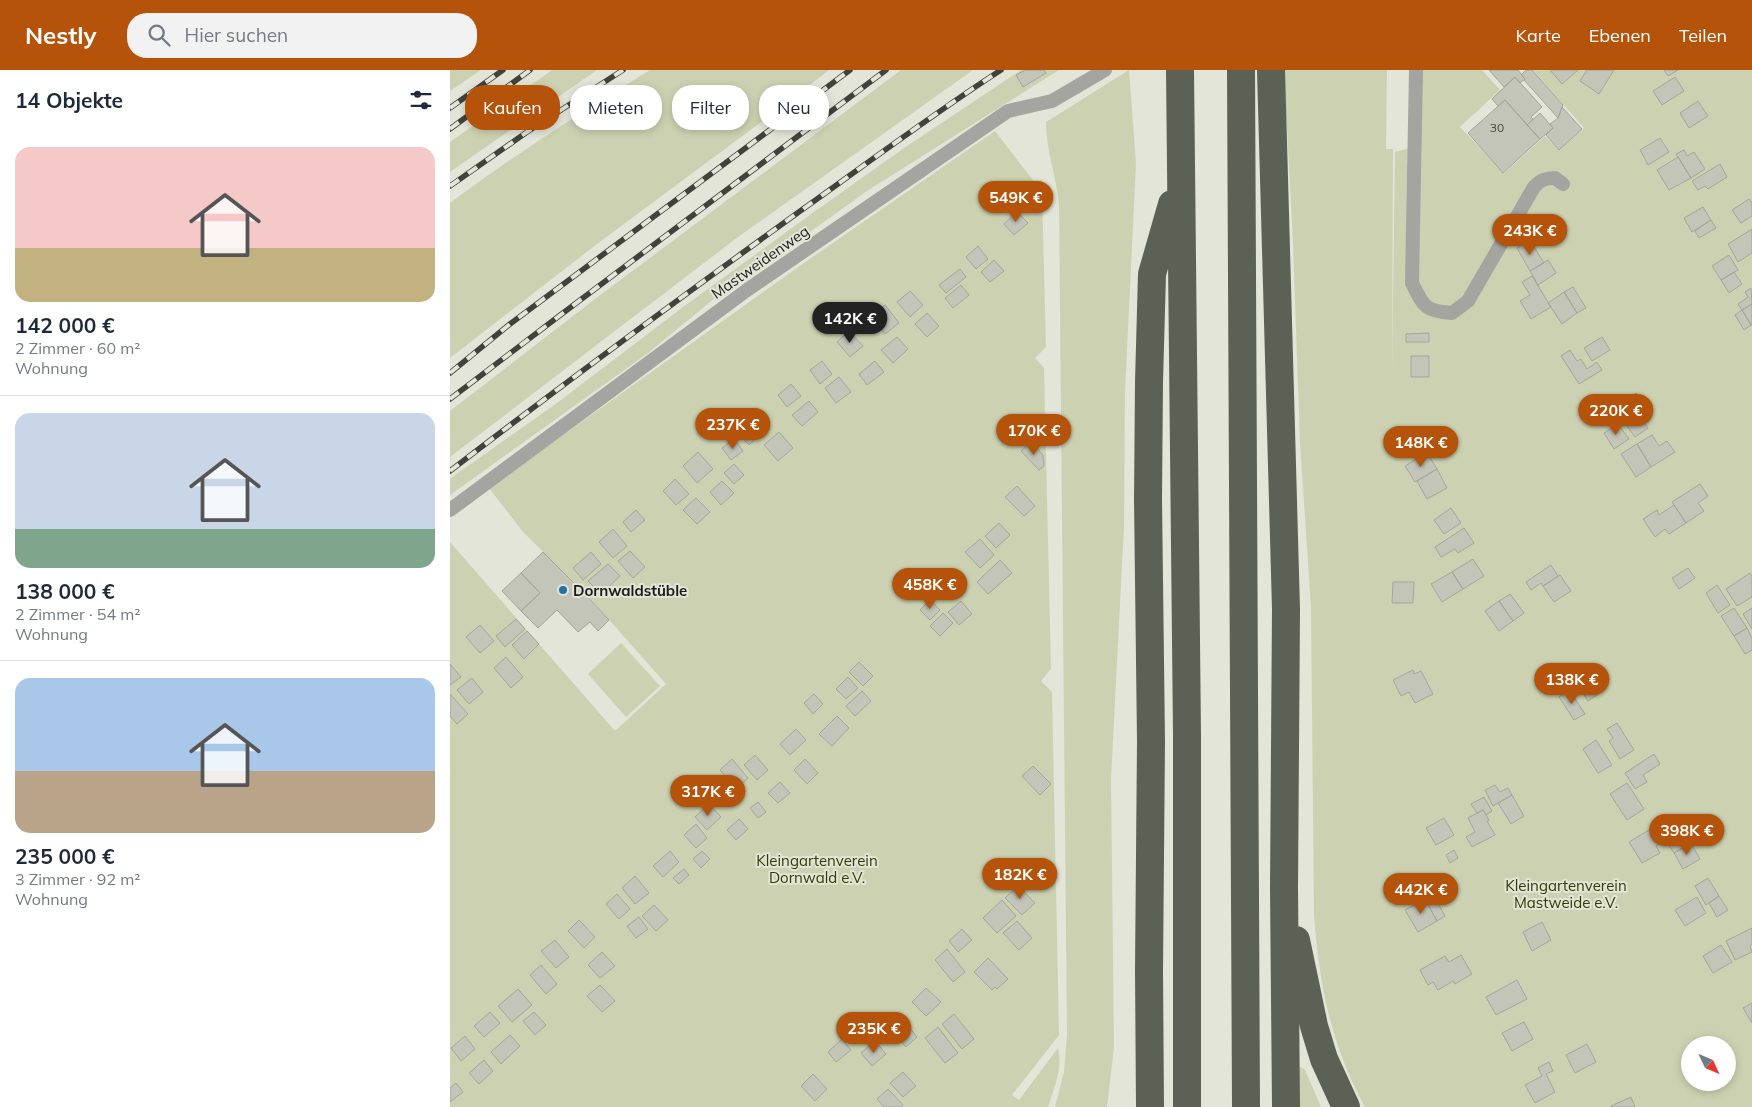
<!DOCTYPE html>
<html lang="de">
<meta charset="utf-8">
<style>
:root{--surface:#fff;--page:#f2f2f3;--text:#1f2937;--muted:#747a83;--line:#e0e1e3;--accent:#b45309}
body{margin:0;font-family:Mulish,sans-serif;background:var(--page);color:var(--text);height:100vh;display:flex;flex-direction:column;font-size:19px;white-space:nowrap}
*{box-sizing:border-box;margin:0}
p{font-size:16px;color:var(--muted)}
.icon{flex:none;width:28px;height:28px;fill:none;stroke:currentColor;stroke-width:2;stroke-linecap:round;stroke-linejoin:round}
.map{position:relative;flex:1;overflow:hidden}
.panel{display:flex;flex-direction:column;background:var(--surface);width:450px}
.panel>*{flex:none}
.guide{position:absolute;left:15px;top:15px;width:475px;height:45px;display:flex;gap:10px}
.needle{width:32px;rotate:134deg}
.fabs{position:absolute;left:1231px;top:966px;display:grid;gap:10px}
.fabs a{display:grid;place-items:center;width:55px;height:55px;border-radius:50%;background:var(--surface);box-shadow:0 2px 8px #0003;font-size:25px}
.price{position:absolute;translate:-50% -42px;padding:0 11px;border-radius:18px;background:var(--accent);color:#fff;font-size:16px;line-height:32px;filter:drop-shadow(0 1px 2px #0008)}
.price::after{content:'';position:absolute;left:50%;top:30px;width:15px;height:11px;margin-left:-8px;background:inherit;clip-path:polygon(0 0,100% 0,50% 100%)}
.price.current{background:#222;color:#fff}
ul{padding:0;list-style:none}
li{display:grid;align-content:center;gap:10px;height:265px;padding:0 15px}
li+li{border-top:1px solid var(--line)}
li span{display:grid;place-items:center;height:155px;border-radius:15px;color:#555}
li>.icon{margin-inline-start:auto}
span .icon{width:90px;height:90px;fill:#fffc;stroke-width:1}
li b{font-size:21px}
h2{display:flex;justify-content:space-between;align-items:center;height:60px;padding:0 15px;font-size:21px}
.chip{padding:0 18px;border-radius:20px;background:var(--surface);box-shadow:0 2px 8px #0003;font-size:18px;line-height:45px}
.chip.current{background:var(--accent);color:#fff}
header{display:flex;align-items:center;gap:30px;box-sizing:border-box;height:70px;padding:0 25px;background:var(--accent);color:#fff}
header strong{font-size:24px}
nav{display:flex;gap:28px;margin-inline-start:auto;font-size:18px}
.search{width:350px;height:45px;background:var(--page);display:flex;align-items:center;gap:12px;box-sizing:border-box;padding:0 18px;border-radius:20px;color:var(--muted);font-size:19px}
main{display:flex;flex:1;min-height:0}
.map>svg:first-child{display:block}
.green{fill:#ccd2b1;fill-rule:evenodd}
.building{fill:#c2c5b8;stroke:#a3a699}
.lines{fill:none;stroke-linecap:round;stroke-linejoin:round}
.service{stroke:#a4a5a0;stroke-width:14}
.motorway{stroke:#5d6054;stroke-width:28}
.rail-casing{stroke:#41423c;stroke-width:5.5}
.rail{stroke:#e2e5d7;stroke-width:4;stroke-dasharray:11;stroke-linecap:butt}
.poi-dot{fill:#2772a5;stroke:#e2e5d7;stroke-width:2}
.labels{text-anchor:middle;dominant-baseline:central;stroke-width:4;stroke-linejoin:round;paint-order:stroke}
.number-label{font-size:12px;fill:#45463f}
.street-label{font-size:15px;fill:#1b1c17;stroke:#e2e5d7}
.poi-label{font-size:15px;font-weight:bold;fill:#1b1c17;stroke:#e2e5d7;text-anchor:start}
.park-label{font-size:15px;fill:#353b00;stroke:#e2e5d7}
</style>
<header>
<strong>Nestly</strong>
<div class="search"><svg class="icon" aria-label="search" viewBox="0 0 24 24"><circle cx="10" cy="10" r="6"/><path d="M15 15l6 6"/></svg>Hier suchen</div>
<nav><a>Karte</a><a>Ebenen</a><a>Teilen</a></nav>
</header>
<main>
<section class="panel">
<h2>14 Objekte<svg class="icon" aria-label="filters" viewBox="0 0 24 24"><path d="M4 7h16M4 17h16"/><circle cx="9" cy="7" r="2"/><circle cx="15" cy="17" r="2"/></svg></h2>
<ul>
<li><span style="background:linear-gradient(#f6c9c9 65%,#c2b280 0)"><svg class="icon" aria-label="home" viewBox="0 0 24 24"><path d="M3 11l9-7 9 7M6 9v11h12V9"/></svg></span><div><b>142 000 €</b><p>2 Zimmer · 60 m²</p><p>Wohnung</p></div></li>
<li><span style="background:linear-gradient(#c9d6e8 75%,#7fa58c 0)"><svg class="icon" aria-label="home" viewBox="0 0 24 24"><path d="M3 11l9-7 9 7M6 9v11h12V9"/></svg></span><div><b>138 000 €</b><p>2 Zimmer · 54 m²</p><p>Wohnung</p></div></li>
<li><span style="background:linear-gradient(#a9c7e8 60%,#b9a48a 0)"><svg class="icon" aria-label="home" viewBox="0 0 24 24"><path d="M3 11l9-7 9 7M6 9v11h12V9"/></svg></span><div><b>235 000 €</b><p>3 Zimmer · 92 m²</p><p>Wohnung</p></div></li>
</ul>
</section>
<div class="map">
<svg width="1302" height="1037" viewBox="0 0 1302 1037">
<rect width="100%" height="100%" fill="#e2e5d7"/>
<path class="green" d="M 0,0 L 31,0 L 0,21 Z
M 102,0 L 147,0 L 0,102 L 0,72 Z
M 200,0 L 379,0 L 318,47 L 147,174 L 0,288 L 0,133 C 64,85 132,42 200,0 Z
M 451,0 L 523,0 L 288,167 L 0,387 L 0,341 L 145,229 Z
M 571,0 L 609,0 L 417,121 L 307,200 L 276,219 L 198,283 L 0,425 L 0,409 L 8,403 L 107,333 L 233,237 L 364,142 L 457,76 Z
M 679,0 L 686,93 L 675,322 L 674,456 L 661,709 L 664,977 L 657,1037 L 605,1037 L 614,1002 L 617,965 L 609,134 C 606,106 596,79 596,52 Z
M 834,0 L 937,0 L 936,79 L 943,79 L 942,302 L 945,82 L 970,76 L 971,0 L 1032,0 L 1050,20 L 1010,57 L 1054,103 L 1095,66 L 1109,80 L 1134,58 L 1083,0 L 1302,0 L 1302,1037 L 915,1037 C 881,975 869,914 864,844 L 861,537 L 850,373 L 843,173 ZM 1240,975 L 1278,975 L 1278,1012 L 1240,1012 Z
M 545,61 L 592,122 L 596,277 L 585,288 L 594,298 L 601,599 L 591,611 L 602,622 L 609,965 L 562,1025 L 569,1030 L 608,978 C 613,997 604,1019 598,1037 L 0,1037 L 0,472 L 165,661 L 216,614 L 139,527 L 142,524 L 132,513 L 128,516 L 73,462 L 39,418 L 351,195 Z
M 171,573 L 210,616 L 176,647 L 138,604 Z
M 851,997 L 855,1000 L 871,1037 L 848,1037 L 849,998 Z"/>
<path class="building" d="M 575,0 L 594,0 L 596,3 L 573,17 L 566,5 Z
M 1039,0 L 1068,0 L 1075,9 L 1070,13 L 1065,7 L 1054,17 Z
M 1076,0 L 1082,0 L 1113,35 L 1108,48 L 1074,10 L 1075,9 L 1071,5 Z
M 1100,0 L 1128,0 L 1112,14 Z
M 1137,0 L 1164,0 L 1149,24 L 1130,11 Z
M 1214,0 L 1228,0 L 1218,6 Z
M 1065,7 L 1092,37 L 1081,47 L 1083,49 L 1077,55 L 1055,30 L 1048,36 L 1042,29 Z
M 1225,7 L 1234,21 L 1212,35 L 1203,21 Z
M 1055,30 L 1090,69 L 1053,103 L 1018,63 Z
M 1248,31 L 1258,46 L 1239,58 L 1230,43 Z
M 1112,37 L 1132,59 L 1109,80 L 1096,65 L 1103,58 L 1100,54 L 1108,48 Z
M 1090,43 L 1103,58 L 1090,69 L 1077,55 Z
M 1210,68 L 1219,82 L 1198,95 L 1190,80 Z
M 1234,80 L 1237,86 L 1244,82 L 1255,99 L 1241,108 L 1226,84 Z
M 1228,87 L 1241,108 L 1219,120 L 1207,100 Z
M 1270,94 L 1277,107 L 1258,119 L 1255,116 L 1248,120 L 1242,111 Z
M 1299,129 L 1302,133 L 1302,146 L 1291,153 L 1282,140 Z
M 1253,137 L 1261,150 L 1242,162 L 1234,148 Z
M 567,142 L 578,153 L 564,165 L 554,154 Z
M 1261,150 L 1266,158 L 1249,168 L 1245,161 Z
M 1302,159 L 1302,183 L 1288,192 L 1278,174 Z
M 1080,170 L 1094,193 L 1080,201 L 1067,178 Z
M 528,176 L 538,189 L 526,199 L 516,187 Z
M 1279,185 L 1288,200 L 1271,210 L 1262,196 Z
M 544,190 L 554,201 L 540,212 L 531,202 Z
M 1098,190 L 1106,203 L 1088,215 L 1080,201 Z
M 510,199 L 516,207 L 496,223 L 489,215 Z
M 1284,202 L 1292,214 L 1279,223 L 1271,210 Z
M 1082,206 L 1101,237 L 1081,249 L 1070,231 L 1080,225 L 1072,212 Z
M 511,215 L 519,225 L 503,238 L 495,228 Z
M 1123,217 L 1136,238 L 1127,243 L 1114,222 Z
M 1301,218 L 1302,234 L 1292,240 L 1288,234 L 1298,227 L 1295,222 Z
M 460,221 L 473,235 L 460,247 L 447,232 Z
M 1114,222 L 1127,243 L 1112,254 L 1098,233 Z
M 1302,234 L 1302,256 L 1292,240 Z
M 435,235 L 449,253 L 435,264 L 421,246 Z
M 1292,240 L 1301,255 L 1294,260 L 1285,245 Z
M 477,243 L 489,256 L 477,267 L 465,254 Z
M 399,261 L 413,276 L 400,287 L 387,272 Z
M 979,263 L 979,272 L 956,272 L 956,264 Z
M 447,267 L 458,279 L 443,293 L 431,280 Z
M 1152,267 L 1160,280 L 1142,291 L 1134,278 Z
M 1120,280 L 1127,291 L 1131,289 L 1137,299 L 1147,292 L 1152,300 L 1129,314 L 1111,286 Z
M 961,286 L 979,286 L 979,307 L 961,307 Z
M 372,291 L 382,304 L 370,314 L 360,300 Z
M 425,291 L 434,302 L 417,315 L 409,304 Z
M 389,307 L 401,322 L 386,333 L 375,318 Z
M 341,314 L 351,326 L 337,337 L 328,325 Z
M 1186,323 L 1196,337 L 1174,352 L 1164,338 Z
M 359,331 L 368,342 L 352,356 L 342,345 Z
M 1187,343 L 1198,358 L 1185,367 L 1174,352 Z
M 302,352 L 312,363 L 299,375 L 289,364 Z
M 1168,354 L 1179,369 L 1164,379 L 1154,363 Z
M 329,362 L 343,378 L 328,391 L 314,375 Z
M 1202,365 L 1209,376 L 1217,371 L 1225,382 L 1201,397 L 1187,374 Z
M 284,369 L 293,381 L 281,390 L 272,378 Z
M 581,372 L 593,385 L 594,396 L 589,400 L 571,381 Z
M 1187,374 L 1201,397 L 1186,407 L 1171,384 Z
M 248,382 L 263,399 L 247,413 L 233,396 Z
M 977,383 L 987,399 L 965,412 L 955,396 Z
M 284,394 L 294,405 L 284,414 L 274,403 Z
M 987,399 L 997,418 L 977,429 L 967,411 Z
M 225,409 L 239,424 L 226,435 L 213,421 Z
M 272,411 L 284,423 L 271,435 L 260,422 Z
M 1250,414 L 1258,426 L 1248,433 L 1254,441 L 1236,453 L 1222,432 Z
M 567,416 L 585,436 L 574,446 L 555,427 Z
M 246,428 L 260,442 L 247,454 L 233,440 Z
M 1224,435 L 1236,453 L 1219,464 L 1215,459 L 1205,467 L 1193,449 L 1207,440 L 1209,445 Z
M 1001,438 L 1011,453 L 994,464 L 984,450 Z
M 186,440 L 195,450 L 181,462 L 173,452 Z
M 549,453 L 560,465 L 546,478 L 535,466 Z
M 1014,458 L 1024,473 L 1008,483 L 1005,479 L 991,487 L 985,477 Z
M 163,459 L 177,476 L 163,488 L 149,472 Z
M 530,469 L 544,485 L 530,498 L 515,482 Z
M 180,481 L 195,497 L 183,508 L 168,491 Z
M 93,482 L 128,517 L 132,514 L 141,524 L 138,527 L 159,550 L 148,561 L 140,552 L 128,562 L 107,540 L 88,558 L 71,541 L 90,523 L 71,503 Z
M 141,482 L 151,494 L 133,510 L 123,498 Z
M 1023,489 L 1034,506 L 1013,519 L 1002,502 Z
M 550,490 L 562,503 L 538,524 L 527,512 Z
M 158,494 L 170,506 L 151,524 L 138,511 Z
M 1101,495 L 1108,506 L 1093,516 L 1091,513 L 1081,520 L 1076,512 Z
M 1238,498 L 1245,508 L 1229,519 L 1222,508 Z
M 1002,502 L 1013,519 L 992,532 L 981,514 Z
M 71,503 L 90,523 L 71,541 L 52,521 Z
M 1300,503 L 1302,506 L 1302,527 L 1287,536 L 1276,519 Z
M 1110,505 L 1121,521 L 1104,532 L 1093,516 Z
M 943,512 L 964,512 L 963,533 L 942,533 Z
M 503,515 L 508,520 L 502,525 L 497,520 Z
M 1267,515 L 1280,535 L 1268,543 L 1256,523 Z
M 1060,524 L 1074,543 L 1063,551 L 1049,531 Z
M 480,530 L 490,540 L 480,550 L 470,540 Z
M 511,531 L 522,544 L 509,555 L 498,542 Z
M 1049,531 L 1063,551 L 1049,561 L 1035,541 Z
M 1284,538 L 1297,558 L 1284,566 L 1271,546 Z
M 1302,538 L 1302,559 L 1293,544 Z
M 493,543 L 503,553 L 490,566 L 480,556 Z
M 66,549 L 75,559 L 55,577 L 46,566 Z
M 30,555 L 44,571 L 30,583 L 16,567 Z
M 1297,558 L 1302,568 L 1302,580 L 1295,584 L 1284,566 Z
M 77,561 L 89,574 L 74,589 L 62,575 Z
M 56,587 L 73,607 L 61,618 L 44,598 Z
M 409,592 L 423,606 L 413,616 L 399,602 Z
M 0,594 L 11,607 L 0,615 Z
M 963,600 L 964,604 L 971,601 L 983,624 L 965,633 L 959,622 L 951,626 L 943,610 Z
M 1141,605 L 1151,622 L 1138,631 L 1127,614 Z
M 398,607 L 408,618 L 396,629 L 386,619 Z
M 22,608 L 33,622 L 19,634 L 7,620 Z
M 1119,620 L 1135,644 L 1124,650 L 1109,627 Z
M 412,621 L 421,631 L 405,646 L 396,636 Z
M 0,624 L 18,644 L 7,654 L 0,646 Z
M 364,624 L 373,634 L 363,644 L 354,633 Z
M 387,646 L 399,658 L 382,676 L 369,664 Z
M 1167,653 L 1184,680 L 1170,689 L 1159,671 L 1163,668 L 1157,659 Z
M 346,659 L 356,670 L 340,685 L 330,674 Z
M 1146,670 L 1162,695 L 1148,703 L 1133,679 Z
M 1204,684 L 1210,694 L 1193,705 L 1197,712 L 1185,719 L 1175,703 Z
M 305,685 L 318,700 L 307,710 L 294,695 Z
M 282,689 L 298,708 L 286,719 L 270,700 Z
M 355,689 L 368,703 L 357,714 L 344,700 Z
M 583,696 L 601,714 L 590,725 L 572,706 Z
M 330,712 L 340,723 L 328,733 L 318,723 Z
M 1177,713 L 1194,739 L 1177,750 L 1160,724 Z
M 1045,715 L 1050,722 L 1058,718 L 1062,725 L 1043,736 L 1035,720 Z
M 1062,725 L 1074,746 L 1061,754 L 1048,733 Z
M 1034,727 L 1042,741 L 1036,745 L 1033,740 L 1027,743 L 1021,734 Z
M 308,732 L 316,742 L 308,748 L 300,738 Z
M 259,734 L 271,747 L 257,760 L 245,747 Z
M 1033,740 L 1039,750 L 1037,751 L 1045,765 L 1022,777 L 1016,767 L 1025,762 L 1018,748 Z
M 994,748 L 1004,765 L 986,775 L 976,758 Z
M 289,749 L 298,759 L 286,770 L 277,760 Z
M 1214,751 L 1218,759 L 1207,765 L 1212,772 L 1206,776 L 1210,783 L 1192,793 L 1179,772 Z
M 246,754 L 257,768 L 246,778 L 234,765 Z
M 1233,759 L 1241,773 L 1224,783 L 1215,770 Z
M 1241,773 L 1250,789 L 1233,799 L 1224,783 Z
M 1004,780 L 1008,788 L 1000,793 L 996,785 Z
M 220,781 L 229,792 L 213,807 L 203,796 Z
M 252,781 L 260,789 L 251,798 L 243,789 Z
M 586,792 L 598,806 L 588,815 L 576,801 Z
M 234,799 L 239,805 L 229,814 L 223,808 Z
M 185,806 L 199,823 L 185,834 L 172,818 Z
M 1258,808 L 1269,826 L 1256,835 L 1245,816 Z
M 568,816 L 585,833 L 572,845 L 555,828 Z
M 167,824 L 180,839 L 169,849 L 156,834 Z
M 983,824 L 995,846 L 987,851 L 975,829 Z
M 1269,826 L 1278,840 L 1267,847 L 1259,833 Z
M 1247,827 L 1256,843 L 1235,856 L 1225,840 Z
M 975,829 L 987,851 L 968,862 L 955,840 Z
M 552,830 L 566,846 L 547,863 L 533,848 Z
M 204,835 L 218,850 L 206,861 L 192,846 Z
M 189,847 L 198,859 L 186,868 L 177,856 Z
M 129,850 L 145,867 L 134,878 L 118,861 Z
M 567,851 L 582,868 L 569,880 L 553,863 Z
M 1092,852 L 1101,870 L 1082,881 L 1073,862 Z
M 1302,858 L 1302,874 L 1300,876 L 1302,882 L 1285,890 L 1276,871 Z
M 512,859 L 522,870 L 508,882 L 499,871 Z
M 105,870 L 119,887 L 106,898 L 91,881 Z
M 1271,875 L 1282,892 L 1263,903 L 1253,886 Z
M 497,879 L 515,902 L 503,912 L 485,890 Z
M 152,882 L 165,896 L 150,908 L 138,895 Z
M 1011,885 L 1022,904 L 1005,914 L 1003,911 L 988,920 L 983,912 L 978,915 L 970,900 L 995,886 L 999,892 Z
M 538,888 L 558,909 L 547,919 L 545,917 L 542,920 L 524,902 Z
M 91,895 L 107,914 L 96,924 L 80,905 Z
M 1067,910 L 1077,929 L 1046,945 L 1036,927 Z
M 150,915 L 165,931 L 152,942 L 137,926 Z
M 476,918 L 491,932 L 476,946 L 462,932 Z
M 68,919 L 82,935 L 62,952 L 48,936 Z
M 1302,933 L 1302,953 L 1293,938 Z
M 40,942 L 50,953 L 34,967 L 24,956 Z
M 84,942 L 96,955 L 85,965 L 73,951 Z
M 504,944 L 524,969 L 512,979 L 492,954 Z
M 453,950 L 467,967 L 456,977 L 441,960 Z
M 1074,952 L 1083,969 L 1062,981 L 1052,963 Z
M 488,957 L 508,983 L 495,993 L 475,968 Z
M 60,965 L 70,976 L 51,994 L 41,982 Z
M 15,966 L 25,979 L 11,991 L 1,978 Z
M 392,969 L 401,980 L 386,992 L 378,982 Z
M 425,971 L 436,984 L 422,996 L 411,983 Z
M 1137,974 L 1146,992 L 1125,1003 L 1116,985 Z
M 34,990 L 43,1001 L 29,1014 L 19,1003 Z
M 1099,992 L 1103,1001 L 1096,1004 L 1105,1022 L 1085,1033 L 1075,1015 L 1092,1006 L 1088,998 Z
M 453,1002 L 466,1016 L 453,1027 L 440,1013 Z
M 363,1004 L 377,1019 L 365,1031 L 351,1016 Z
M 6,1013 L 13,1022 L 0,1032 L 0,1018 Z
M 438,1019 L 453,1035 L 451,1037 L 434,1037 L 427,1029 Z
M 1181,1027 L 1185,1037 L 1162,1037 L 1161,1036 Z"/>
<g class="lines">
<path class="service" d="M 966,0 L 962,213 C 974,237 975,241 1002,243 L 1018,231 L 1084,117 C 1090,110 1096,108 1105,108 L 1113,114
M 0,440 L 297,220 L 558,41 L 602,31 L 655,0"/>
<path class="motorway" d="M 730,0 L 737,665 L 737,1037
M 791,0 L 796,1037
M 821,0 L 836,539 L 834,818 L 836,1037
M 846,870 L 864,956 L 874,989 L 896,1037
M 700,1037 L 699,901 L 701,671 L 698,429 L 699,312 L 702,204 L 722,134"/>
<g class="rail-casing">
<path id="rail" d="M 0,38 L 53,0
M 0,59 L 80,0
M 0,116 L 77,62 L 173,0
M 0,303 L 60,254 L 400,0
M 0,329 L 113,243 L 436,0
M 0,401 C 116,312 234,225 353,139 C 419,92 483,44 551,0"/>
</g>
<use href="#rail" class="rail"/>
</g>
<circle class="poi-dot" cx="113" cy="520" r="5"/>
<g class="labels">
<g class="number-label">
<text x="1047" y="57">30</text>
</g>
<g class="street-label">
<text transform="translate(310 192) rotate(-35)">Mastweidenweg</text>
</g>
<g class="poi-label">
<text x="123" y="520">Dornwaldstüble</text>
</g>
<g class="park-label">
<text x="367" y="790">Kleingartenverein<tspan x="367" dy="17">Dornwald e.V.</tspan></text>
<text x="1116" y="815">Kleingartenverein<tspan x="1116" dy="17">Mastweide e.V.</tspan></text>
</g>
</g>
</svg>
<div class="fabs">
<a><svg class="needle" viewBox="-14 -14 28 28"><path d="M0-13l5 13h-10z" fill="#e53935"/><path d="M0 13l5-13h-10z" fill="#747a83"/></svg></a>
</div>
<b class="price" style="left:566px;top:153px">549K €</b>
<b class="price" style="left:1080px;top:186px">243K €</b>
<b class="price current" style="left:400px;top:274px">142K €</b>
<b class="price" style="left:1166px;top:366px">220K €</b>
<b class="price" style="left:283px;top:380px">237K €</b>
<b class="price" style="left:584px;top:386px">170K €</b>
<b class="price" style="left:971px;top:398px">148K €</b>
<b class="price" style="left:480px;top:540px">458K €</b>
<b class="price" style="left:1122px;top:635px">138K €</b>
<b class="price" style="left:258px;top:747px">317K €</b>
<b class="price" style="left:1237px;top:786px">398K €</b>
<b class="price" style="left:570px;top:830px">182K €</b>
<b class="price" style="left:971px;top:845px">442K €</b>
<b class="price" style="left:424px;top:984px">235K €</b>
<div class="guide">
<a class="chip current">Kaufen</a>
<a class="chip">Mieten</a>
<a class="chip">Filter</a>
<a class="chip">Neu</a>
</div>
</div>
</main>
